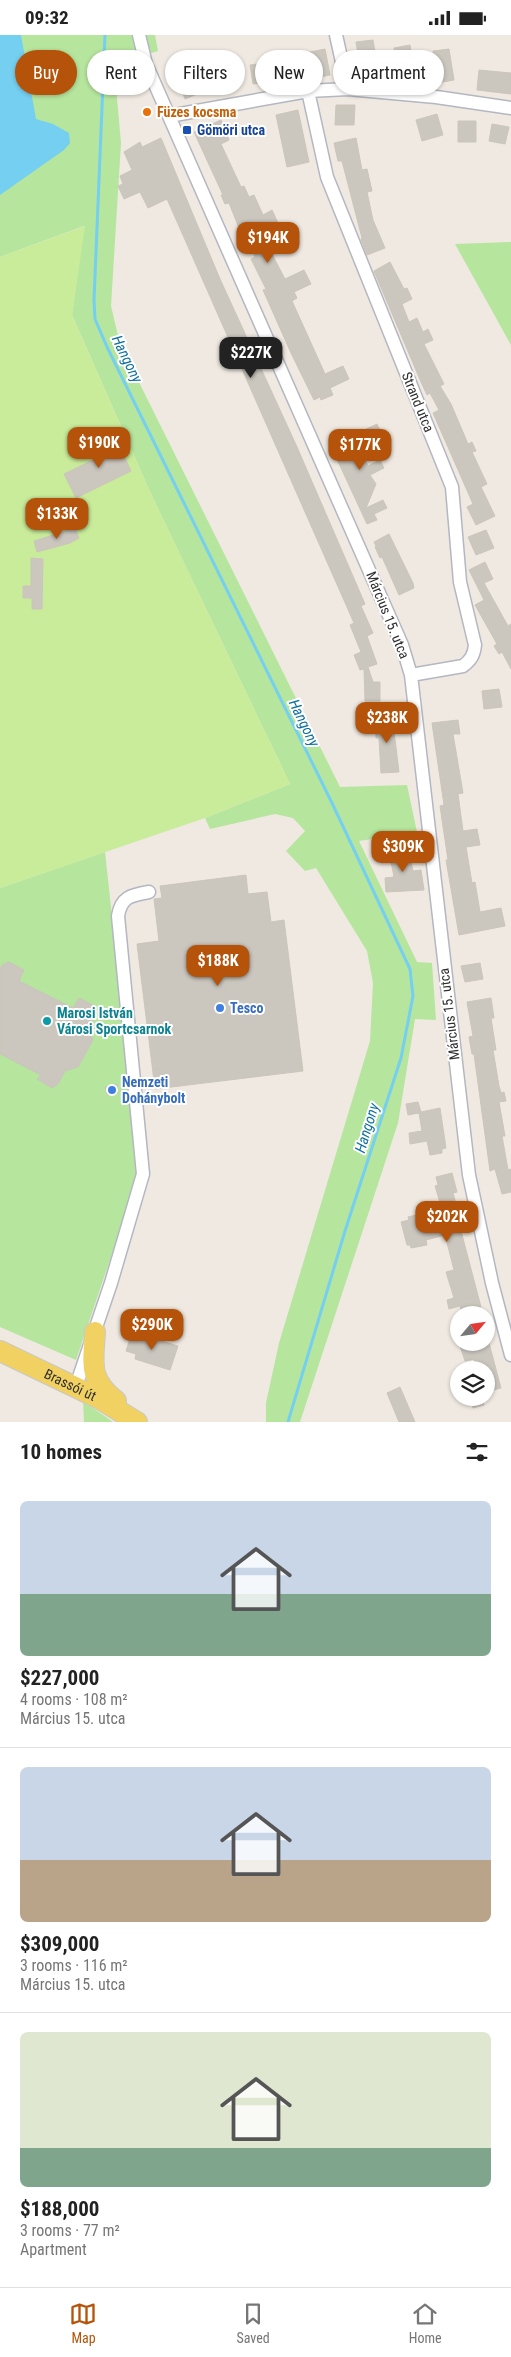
<!DOCTYPE html>
<meta charset="utf-8">
<style>
:root{--surface:#fff;--page:#f2f2f2;--text:#222;--muted:#767676;--line:#e0e0e0;--accent:#b45309}
body{margin:0;font-family:"Roboto Condensed",sans-serif;background:var(--page);color:var(--text);height:100vh;display:flex;flex-direction:column;font-size:19px;white-space:nowrap}
*{box-sizing:border-box;margin:0}
p{font-size:16px;color:var(--muted)}
.icon{flex:none;width:28px;height:28px;fill:none;stroke:currentColor;stroke-width:2;stroke-linecap:round;stroke-linejoin:round}
.map{position:relative;height:1387px;overflow:hidden}
.drawer{display:flex;flex-direction:column;background:var(--surface);flex:1}
.drawer>*{flex:none}
.guide{position:absolute;left:15px;top:15px;width:481px;height:45px;display:flex;gap:10px}
.needle{width:32px;rotate:61deg}
.tools{position:absolute;left:450px;top:1271px;display:grid;gap:10px}
.tools a{display:grid;place-items:center;width:45px;height:45px;border-radius:50%;background:var(--surface);box-shadow:0 1px 4px #0004;font-size:25px}
.price{position:absolute;translate:-50% -42px;padding:0 11px;border-radius:10px;background:var(--accent);color:#fff;font-size:16px;line-height:32px;filter:drop-shadow(0 1px 2px #0008)}
.price::after{content:'';position:absolute;left:50%;top:30px;width:15px;height:11px;margin-left:-8px;background:inherit;clip-path:polygon(0 0,100% 0,50% 100%)}
.price.current{background:#222;color:#fff}
ul{padding:0;list-style:none}
li{display:grid;align-content:center;gap:10px;height:265px;padding:0 20px}
li+li{border-top:1px solid var(--line)}
li span{display:grid;place-items:center;height:155px;border-radius:8px;color:#555}
li>.icon{margin-inline-start:auto}
span .icon{width:90px;height:90px;fill:#fffc;stroke-width:1}
li b{font-size:21px}
h2{display:flex;justify-content:space-between;align-items:center;height:60px;padding:0 20px;font-size:21px}
.chip{padding:0 18px;border-radius:22px;background:var(--surface);box-shadow:0 1px 4px #0004;font-size:18px;line-height:45px}
.chip.current{background:var(--accent);color:#fff}
.status{display:flex;justify-content:space-between;align-items:center;height:35px;padding:0 25px;background:var(--surface);direction:ltr}
.status svg{height:14px;fill:currentColor}
.tabs{display:flex;justify-content:space-around;align-items:center;height:70px;border-top:1px solid var(--line);background:var(--surface);font-size:14px;color:var(--muted)}
.tabs a{display:grid;justify-items:center;gap:2px}
.tabs .current{color:var(--accent)}
.map>svg:first-child{display:block}
.green{fill:#b6e59e}
.pitch{fill:#c9ec9a}
.water{fill:#75cff0}
.lines{fill:none;stroke-linecap:round;stroke-linejoin:round}
.stream{stroke:#75cff0;stroke-width:3}
.building{fill:#cbc7bf;stroke:#cbc5ba}
.minor-casing{stroke:#b4b7c1;stroke-width:15}
.primary-casing{stroke:#c9c9c9;stroke-width:22}
.minor{stroke:#fff;stroke-width:12}
.primary{stroke:#f2d163;stroke-width:20}
.food-dot{fill:#e8710a;stroke:#fff;stroke-width:2}
.transit-dot{fill:#1a4fb4;stroke:#fff;stroke-width:2}
.shop-dot{fill:#3f7fe0;stroke:#fff;stroke-width:2}
.culture-dot{fill:#0f9aa8;stroke:#fff;stroke-width:2}
.labels{text-anchor:middle;dominant-baseline:central;stroke-width:4;stroke-linejoin:round;paint-order:stroke}
.food-label{font-size:14px;font-weight:bold;fill:#c56008;stroke:#fff;text-anchor:start}
.transit-label{font-size:14px;font-weight:bold;fill:#164399;stroke:#fff;text-anchor:start}
.street-label{font-size:14px;fill:#2e2e2e;stroke:#fff}
.shop-label{font-size:14px;font-weight:bold;fill:#366cbe;stroke:#fff;text-anchor:start}
.culture-label{font-size:14px;font-weight:bold;fill:#0d838f;stroke:#fff;text-anchor:start}
.water-label{font-size:15px;font-style:italic;fill:#0d6fa3;stroke:#fff}
</style>
<div class="status"><b>09:32</b><svg viewBox="0 0 49 12"><path d="M0 12V9h3v3zM5 12V6h3v6zM10 12V3h3v9zM15 12V0h3v12zM26 1h20v11H26zM47 4h2v5h-2z"/></svg></div>
<div class="map">
<svg width="511" height="1387" viewBox="0 0 511 1387">
<rect width="100%" height="100%" fill="#efe9e1"/>
<path class="green" d="M 0,0 L 155,0 L 158,16 L 114,30 L 121,108 L 111,271 L 120,309 L 340,752 L 407,750 L 417,797 L 359,806 L 417,927 L 432,928 L 436,985 L 415,984 L 398,1088 L 300,1387 L 266,1387 L 266,1368 L 279,1308 L 370,1006 L 373,948 L 367,916 L 316,833 L 305,836 L 286,816 L 305,796 L 293,783 L 275,779 L 210,794 L 205,783 L 290,749 L 151,459 L 72,280 L 84,191 L 0,222 Z
M 511,207 L 511,310 L 455,209 Z
M 105,817 L 139,1129 L 136,1148 L 76,1325 L 0,1292 L 0,853 Z
M 83,1366 L 113,1387 L 84,1387 Z"/>
<path class="pitch" d="M 85,191 L 72,280 L 151,459 L 290,749 L 205,783 L 0,853 L 0,222 Z"/>
<path class="water" d="M 0,0 L 21,0 L 36,84 L 53,89 L 69,98 L 70,108 L 64,115 L 0,160 Z"/>
<g class="lines">
<path class="stream" d="M 105,0 L 94,265 L 95,284 L 107,312 L 332,768 L 410,934 L 413,961 L 401,1023 L 345,1196 L 288,1387"/>
</g>
<path class="building" d="M 373,5 L 378,36 L 361,38 L 356,7 Z
M 410,10 L 415,41 L 399,44 L 394,13 Z
M 325,14 L 330,40 L 311,44 L 310,40 L 253,49 L 250,30 L 306,22 L 305,18 Z
M 449,14 L 454,45 L 437,48 L 433,16 Z
M 234,32 L 241,50 L 220,58 L 217,51 L 185,64 L 178,45 L 198,37 L 201,44 Z
M 479,35 L 511,38 L 511,59 L 477,55 Z
M 336,70 L 355,70 L 354,90 L 335,90 Z
M 298,75 L 309,127 L 287,132 L 276,80 Z
M 437,79 L 443,100 L 422,106 L 416,85 Z
M 221,85 L 229,105 L 221,109 L 241,152 L 244,151 L 249,162 L 254,160 L 263,180 L 272,175 L 278,188 L 268,193 L 270,197 L 262,200 L 285,244 L 304,235 L 311,249 L 294,257 L 297,263 L 292,266 L 325,339 L 343,331 L 349,344 L 330,353 L 333,360 L 321,365 L 320,362 L 314,365 L 291,318 L 263,255 L 266,254 L 251,224 L 255,222 L 248,206 L 245,208 L 229,168 L 225,169 L 221,160 L 223,160 L 194,97 Z
M 458,86 L 476,86 L 476,107 L 458,107 Z
M 492,89 L 509,92 L 505,109 L 489,106 Z
M 161,103 L 220,244 L 297,412 L 365,569 L 361,571 L 373,598 L 367,601 L 377,629 L 368,632 L 373,647 L 380,647 L 380,666 L 365,666 L 364,634 L 360,635 L 354,620 L 361,617 L 350,590 L 354,588 L 167,164 L 148,173 L 140,157 L 124,164 L 118,151 L 123,149 L 120,141 L 132,135 L 124,117 L 140,107 L 142,112 Z
M 356,103 L 362,135 L 367,134 L 372,156 L 367,157 L 373,185 L 385,213 L 367,220 L 361,204 L 362,203 L 342,126 L 338,126 L 334,108 Z
M 390,227 L 404,254 L 407,253 L 412,264 L 402,269 L 409,287 L 417,283 L 423,297 L 428,294 L 433,305 L 424,309 L 444,349 L 440,351 L 451,369 L 468,409 L 472,407 L 476,416 L 472,417 L 487,449 L 481,452 L 495,481 L 476,490 L 467,472 L 473,469 L 433,378 L 439,375 L 430,358 L 427,360 L 421,347 L 374,236 Z
M 377,389 L 382,399 L 358,410 L 368,431 L 380,425 L 384,433 L 370,440 L 376,449 L 366,473 L 383,465 L 387,473 L 374,479 L 377,485 L 367,489 L 335,420 L 337,419 L 333,410 Z
M 115,402 L 131,436 L 76,463 L 64,439 L 99,422 L 94,412 Z
M 75,493 L 79,503 L 70,508 L 37,517 L 34,506 Z
M 486,495 L 494,513 L 476,520 L 468,502 Z
M 389,499 L 413,548 L 414,553 L 399,560 L 382,522 L 380,523 L 375,512 L 376,511 L 374,507 Z
M 31,523 L 43,524 L 42,574 L 32,574 L 32,563 L 23,563 L 23,551 L 31,551 Z
M 485,527 L 493,544 L 484,548 L 508,591 L 511,589 L 511,634 L 502,617 L 499,619 L 494,611 L 497,609 L 475,570 L 484,565 L 469,535 Z
M 499,654 L 502,672 L 484,674 L 482,656 Z
M 392,680 L 399,737 L 381,738 L 379,703 L 376,703 L 375,681 Z
M 458,685 L 460,699 L 453,699 L 463,758 L 458,759 L 463,796 L 477,794 L 480,810 L 466,812 L 472,848 L 475,847 L 480,877 L 501,873 L 505,891 L 459,900 L 446,825 L 448,825 L 440,771 L 444,770 L 432,688 Z
M 408,813 L 413,836 L 421,835 L 424,855 L 386,857 L 385,843 L 394,842 L 389,816 Z
M 246,840 L 248,859 L 267,857 L 271,887 L 284,885 L 303,1036 L 155,1054 L 137,909 L 159,906 L 154,864 L 162,863 L 160,851 Z
M 9,927 L 24,935 L 19,946 L 73,973 L 79,963 L 95,971 L 97,979 L 89,993 L 93,1005 L 78,1032 L 65,1036 L 58,1049 L 52,1053 L 37,1044 L 41,1040 L 0,1019 L 0,934 L 2,930 Z
M 480,928 L 483,944 L 465,947 L 461,931 Z
M 491,963 L 494,983 L 491,983 L 496,1015 L 493,1015 L 499,1051 L 501,1058 L 504,1057 L 506,1066 L 499,1067 L 505,1101 L 502,1101 L 508,1135 L 511,1134 L 511,1157 L 502,1159 L 495,1134 L 490,1136 L 474,1019 L 472,1019 L 469,1002 L 473,1001 L 467,967 Z
M 117,1049 L 118,1058 L 107,1060 L 105,1052 Z
M 418,1067 L 421,1077 L 440,1073 L 446,1113 L 442,1114 L 442,1118 L 430,1120 L 427,1106 L 410,1109 L 409,1098 L 422,1096 L 419,1078 L 408,1080 L 406,1069 Z
M 452,1138 L 457,1157 L 453,1158 L 462,1191 L 460,1192 L 481,1272 L 462,1278 L 460,1271 L 449,1274 L 447,1265 L 454,1263 L 446,1237 L 454,1235 L 445,1200 L 426,1205 L 427,1210 L 411,1213 L 410,1210 L 407,1210 L 401,1187 L 409,1185 L 408,1182 L 442,1174 L 435,1151 L 438,1150 L 436,1142 Z
M 132,1297 L 178,1311 L 170,1335 L 135,1324 L 136,1319 L 126,1316 Z
M 459,1308 L 489,1308 L 501,1353 L 486,1357 L 486,1331 L 477,1333 L 474,1324 L 465,1326 Z
M 400,1352 L 415,1387 L 399,1387 L 387,1358 Z
M 470,1362 L 481,1362 L 484,1370 L 473,1373 Z"/>
<g class="lines">
<g class="minor-casing">
<path id="minor" d="M 139,0 L 146,29 L 402,610 L 411,640 L 469,1140 L 492,1248 L 511,1320
M 336,0 L 348,54
M 308,56 L 327,142 L 452,452 L 460,547 L 475,610 C 474,620 471,625 463,631 L 411,640
M 169,81 L 308,56 L 348,54 L 436,62 L 511,73
M 76,1351 L 111,1248 L 143,1139 L 118,881 C 121,862 131,860 149,857"/>
</g>
<g class="primary-casing">
<g id="primary">
<path d="M 95,1297 C 93,1329 88,1344 116,1366"/>
<path id="s1" d="M 0,1316 L 98,1363 L 137,1387"/>
</g>
</g>
<use href="#minor" class="minor"/>
<use href="#primary" class="primary"/>
</g>
<circle class="food-dot" cx="147" cy="77" r="5"/>
<rect class="transit-dot" x="182" y="90" width="10" height="10" rx="2.5"/>
<g class="shop-dot">
<circle cx="220" cy="973" r="5"/>
<circle cx="112" cy="1055" r="5"/>
</g>
<circle class="culture-dot" cx="47" cy="986" r="5"/>
<g class="labels">
<g class="food-label">
<text x="157" y="77">Füzes kocsma</text>
</g>
<g class="transit-label">
<text x="197" y="95">Gömöri utca</text>
</g>
<g class="street-label">
<text transform="translate(418 367) rotate(68)">Strand utca</text>
<text transform="translate(388 580) rotate(68)">Március 15. utca</text>
<text transform="translate(449 979) rotate(-97)">Március 15. utca</text>
<text stroke="none"><textPath href="#s1" startOffset="78">Brassói út</textPath></text>
</g>
<g class="shop-label">
<text x="230" y="973">Tesco</text>
<text x="122" y="1047">Nemzeti<tspan x="122" dy="16">Dohánybolt</tspan></text>
</g>
<g class="culture-label">
<text x="57" y="978">Marosi István<tspan x="57" dy="16">Városi Sportcsarnok</tspan></text>
</g>
<g class="water-label">
<text transform="translate(127 324) rotate(64)">Hangony</text>
<text transform="translate(304 688) rotate(64)">Hangony</text>
<text transform="translate(367 1093) rotate(-73)">Hangony</text>
</g>
</g>
</svg>
<div class="tools">
<a><svg class="needle" viewBox="-14 -14 28 28"><path d="M0-13l5 13h-10z" fill="#e53935"/><path d="M0 13l5-13h-10z" fill="#767676"/></svg></a>
<a><svg class="icon" aria-label="layers" viewBox="0 0 24 24"><path d="M12 4l9 5-9 5-9-5zM3 14l9 5 9-5"/></svg></a>
</div>
<b class="price" style="left:268px;top:229px">$194K</b>
<b class="price current" style="left:251px;top:344px">$227K</b>
<b class="price" style="left:99px;top:434px">$190K</b>
<b class="price" style="left:360px;top:436px">$177K</b>
<b class="price" style="left:57px;top:505px">$133K</b>
<b class="price" style="left:387px;top:709px">$238K</b>
<b class="price" style="left:403px;top:838px">$309K</b>
<b class="price" style="left:218px;top:952px">$188K</b>
<b class="price" style="left:447px;top:1208px">$202K</b>
<b class="price" style="left:152px;top:1316px">$290K</b>
<div class="guide">
<a class="chip current">Buy</a>
<a class="chip">Rent</a>
<a class="chip">Filters</a>
<a class="chip">New</a>
<a class="chip">Apartment</a>
</div>
</div>
<section class="drawer">
<h2>10 homes<svg class="icon" aria-label="filters" viewBox="0 0 24 24"><path d="M4 7h16M4 17h16"/><circle cx="9" cy="7" r="2"/><circle cx="15" cy="17" r="2"/></svg></h2>
<ul>
<li><span style="background:linear-gradient(#c9d6e8 60%,#7fa58c 0)"><svg class="icon" aria-label="home" viewBox="0 0 24 24"><path d="M3 11l9-7 9 7M6 9v11h12V9"/></svg></span><div><b>$227,000</b><p>4 rooms · 108 m²</p><p>Március 15. utca</p></div></li>
<li><span style="background:linear-gradient(#c9d6e8 60%,#b9a48a 0)"><svg class="icon" aria-label="home" viewBox="0 0 24 24"><path d="M3 11l9-7 9 7M6 9v11h12V9"/></svg></span><div><b>$309,000</b><p>3 rooms · 116 m²</p><p>Március 15. utca</p></div></li>
<li><span style="background:linear-gradient(#dfe7d0 75%,#7fa58c 0)"><svg class="icon" aria-label="home" viewBox="0 0 24 24"><path d="M3 11l9-7 9 7M6 9v11h12V9"/></svg></span><div><b>$188,000</b><p>3 rooms · 77 m²</p><p>Apartment</p></div></li>
</ul>
</section>
<nav class="tabs">
<a class="current"><svg class="icon" aria-label="map" viewBox="0 0 24 24"><path d="M3 6l6-2 6 2 6-2v14l-6 2-6-2-6 2zM9 4v14M15 6v14"/></svg>Map</a>
<a><svg class="icon" aria-label="saved" viewBox="0 0 24 24"><path d="M7 4h10v16l-5-4-5 4z"/></svg>Saved</a>
<a><svg class="icon" aria-label="home" viewBox="0 0 24 24"><path d="M3 11l9-7 9 7M6 9v11h12V9"/></svg>Home</a>
</nav>
